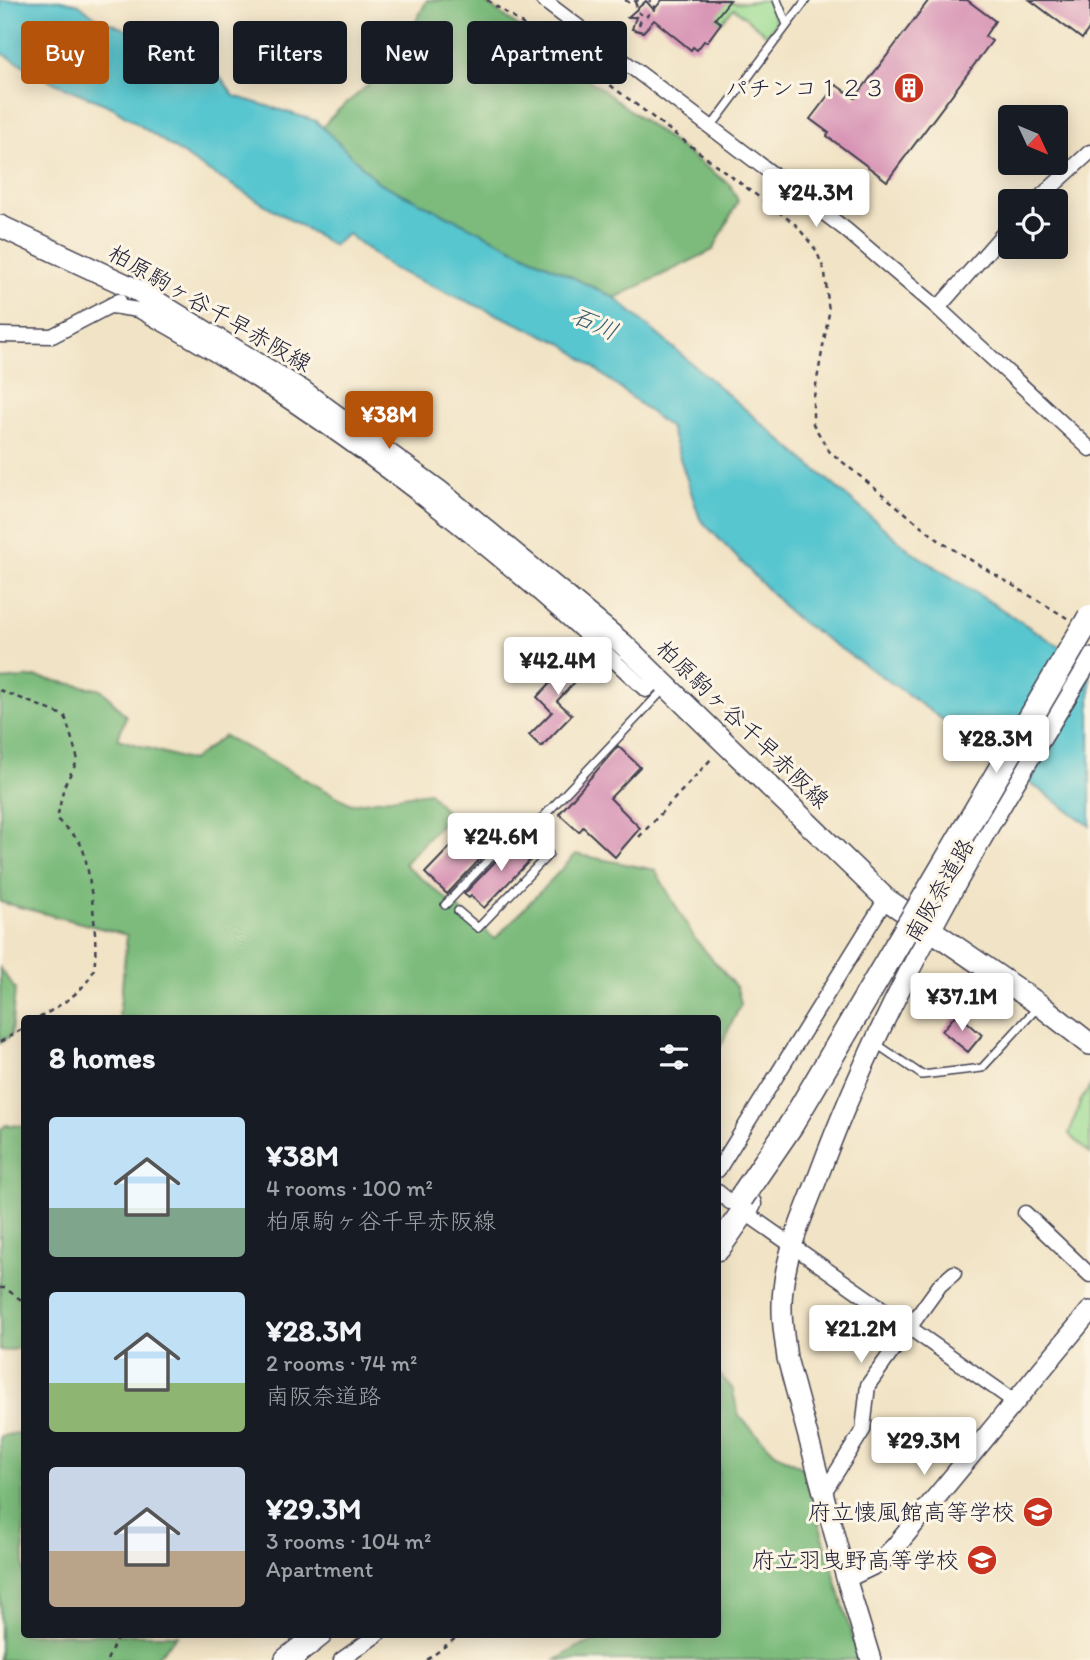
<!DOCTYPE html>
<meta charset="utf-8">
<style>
:root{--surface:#171b24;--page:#242831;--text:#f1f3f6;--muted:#9ea1a6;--accent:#b45309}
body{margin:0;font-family:Itim,"Klee One",sans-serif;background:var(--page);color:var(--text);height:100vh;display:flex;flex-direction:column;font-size:26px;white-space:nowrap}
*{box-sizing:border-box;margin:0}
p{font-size:23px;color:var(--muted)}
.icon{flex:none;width:38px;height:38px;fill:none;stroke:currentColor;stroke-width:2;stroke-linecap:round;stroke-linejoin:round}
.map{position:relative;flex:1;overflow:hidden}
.drawer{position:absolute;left:21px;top:1015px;width:700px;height:623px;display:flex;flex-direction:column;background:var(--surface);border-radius:7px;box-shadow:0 4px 18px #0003}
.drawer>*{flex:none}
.top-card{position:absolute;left:21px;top:21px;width:700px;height:63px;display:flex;gap:14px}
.needle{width:46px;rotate:134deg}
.buttons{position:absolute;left:998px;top:105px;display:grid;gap:14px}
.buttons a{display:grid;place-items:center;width:70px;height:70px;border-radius:7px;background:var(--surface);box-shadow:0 4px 18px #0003;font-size:35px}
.price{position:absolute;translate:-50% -60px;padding:0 16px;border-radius:7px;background:#fff;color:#222;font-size:23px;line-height:46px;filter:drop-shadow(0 2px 4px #0008)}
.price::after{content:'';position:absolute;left:50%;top:42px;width:21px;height:16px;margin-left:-10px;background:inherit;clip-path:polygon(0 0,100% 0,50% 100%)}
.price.on{background:var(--accent);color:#fff}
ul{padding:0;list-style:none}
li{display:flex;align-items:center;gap:21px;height:175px;padding:0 28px}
li span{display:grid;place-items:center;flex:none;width:196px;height:140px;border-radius:7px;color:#555}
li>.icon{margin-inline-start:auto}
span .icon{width:84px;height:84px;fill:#fffc;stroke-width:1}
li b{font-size:30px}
h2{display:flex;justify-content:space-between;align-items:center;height:84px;padding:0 28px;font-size:30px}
.pill{padding:0 24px;border-radius:7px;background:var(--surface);box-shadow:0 4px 18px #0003;font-size:24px;line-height:63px}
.pill.on{background:var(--accent);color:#fff}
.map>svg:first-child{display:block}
.green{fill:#9bdb91;stroke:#5e7e66;stroke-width:2}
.forest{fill:#7cbb7b;stroke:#4f6e5b;stroke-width:2}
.water{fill:#59c6cf;stroke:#3e7485;stroke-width:2}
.building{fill:#d68fb2}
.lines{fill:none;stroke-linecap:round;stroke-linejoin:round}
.lane-casing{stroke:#413f50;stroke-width:10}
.street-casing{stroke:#413f50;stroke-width:17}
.secondary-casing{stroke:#413f50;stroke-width:22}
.primary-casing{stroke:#413f50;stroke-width:24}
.highway-casing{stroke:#413f50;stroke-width:27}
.path{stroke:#413f50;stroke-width:2.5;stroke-dasharray:5 5;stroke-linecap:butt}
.lane{stroke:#fff;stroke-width:7}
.street{stroke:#fff;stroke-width:14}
.secondary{stroke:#fff;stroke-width:19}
.primary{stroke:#fff;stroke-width:21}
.highway{stroke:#fff;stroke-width:24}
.highway-bridge-casing{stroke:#413f50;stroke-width:27;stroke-linecap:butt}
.highway-bridge{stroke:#fff;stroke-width:24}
.labels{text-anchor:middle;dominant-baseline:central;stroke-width:6;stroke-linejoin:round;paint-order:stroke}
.poi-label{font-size:23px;fill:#22223b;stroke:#fcf5e5;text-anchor:end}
.street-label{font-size:23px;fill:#22223b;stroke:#fcf5e5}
.water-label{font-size:24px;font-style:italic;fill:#355b6f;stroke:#fcf5e5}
</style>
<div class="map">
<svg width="1090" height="1660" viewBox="0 0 1090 1660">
<rect width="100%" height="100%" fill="#fcf5e5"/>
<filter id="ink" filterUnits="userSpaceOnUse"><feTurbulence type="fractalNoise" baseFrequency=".0143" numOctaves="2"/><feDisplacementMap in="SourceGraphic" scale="14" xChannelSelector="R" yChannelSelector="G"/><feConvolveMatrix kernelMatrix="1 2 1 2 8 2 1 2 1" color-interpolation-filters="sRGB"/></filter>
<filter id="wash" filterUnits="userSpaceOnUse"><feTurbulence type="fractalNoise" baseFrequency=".00686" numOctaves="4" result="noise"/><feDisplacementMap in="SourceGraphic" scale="28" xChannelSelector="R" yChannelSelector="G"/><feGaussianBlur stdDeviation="1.57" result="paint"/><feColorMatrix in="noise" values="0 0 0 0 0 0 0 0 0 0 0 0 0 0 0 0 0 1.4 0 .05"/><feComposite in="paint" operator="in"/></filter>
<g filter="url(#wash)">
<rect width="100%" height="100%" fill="#f1e3c5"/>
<path class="green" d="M 725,0 L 735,3 L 767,0 L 776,22 L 767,35 L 734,8 L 721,23 L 715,19 Z
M 1090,1086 L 1090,1154 L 1069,1134 L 1081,1100 Z"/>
<path class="forest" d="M 427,0 L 482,0 L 730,185 L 738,201 L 713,250 L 615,298 L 378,182 L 322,128 C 338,106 361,94 379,75 C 399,54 414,26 427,0 Z
M 36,677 L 102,690 L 126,716 L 118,739 L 191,761 L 224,736 L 351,804 L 429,792 L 449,815 L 404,864 L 495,939 L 576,854 L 655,870 L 695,939 L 737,988 L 741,1004 L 718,1051 L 718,1018 L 119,1018 L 127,935 L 0,902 L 0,680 Z
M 0,968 L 15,989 L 11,1035 L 0,1043 Z
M 6,1125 L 24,1126 L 24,1346 L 9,1351 L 0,1350 L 0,1130 Z
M 718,1373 L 732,1388 L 739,1416 L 775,1453 L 803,1468 L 859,1660 L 556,1660 L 578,1647 L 613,1635 L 718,1634 Z
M 24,1432 L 24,1634 L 178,1635 L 154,1660 L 0,1660 L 0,1436 Z"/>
<path class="water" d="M 0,0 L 60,0 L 79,4 L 95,17 L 125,29 L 144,46 L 220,77 L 234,96 L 316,121 L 378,182 L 615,298 L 912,552 L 1090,666 L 1090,826 L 893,684 L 795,618 L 700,519 L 670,428 L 564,344 L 393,269 L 348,234 L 333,245 L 205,169 L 112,107 L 55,83 L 0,52 Z"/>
<g id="blocks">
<path class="building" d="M 662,0 L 730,0 L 715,19 L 721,23 L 707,42 L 704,41 L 697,50 L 693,47 L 691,50 L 654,20 L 643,32 L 632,29 L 636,17 L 628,17 L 646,1 L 654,10 Z
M 929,0 L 967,0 L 995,21 L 985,36 L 992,41 L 887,181 L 827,136 L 829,133 L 810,119 L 836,85 L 855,98 Z
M 1030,0 L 1090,0 L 1090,27 L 1082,39 Z
M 570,649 L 589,667 L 557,701 L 572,715 L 541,747 L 529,735 L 552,712 L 537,697 L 560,673 L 554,667 Z
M 618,746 L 640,767 L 610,798 L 640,828 L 615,857 L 583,827 L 579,832 L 559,814 Z
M 479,817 L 500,838 L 447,894 L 425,873 Z
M 517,839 L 525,847 L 529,843 L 538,852 L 484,908 L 471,896 L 469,898 L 464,894 Z
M 957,1013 L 982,1035 L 968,1052 L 942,1031 Z"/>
</g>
</g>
<g filter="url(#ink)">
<use href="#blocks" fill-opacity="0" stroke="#413f50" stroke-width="2"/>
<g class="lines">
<g class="lane-casing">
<path id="lane" d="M 777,0 L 787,25
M 711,127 L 806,0
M 445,905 L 515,832 L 528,833
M 458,911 L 478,928 L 549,854 L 528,833 L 664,689
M 875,1043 L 922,1075 L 982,1068 L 1037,1008"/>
</g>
<g class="street-casing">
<path id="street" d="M 543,0 L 845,229 L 938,308 L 1090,449
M 1036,201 L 1090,152
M 112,306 L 138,310 C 324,411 492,545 646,690 L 658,677
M 938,308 L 1010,226
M 0,335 L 52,336 L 119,301
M 718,1170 L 886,899
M 718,1192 L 730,1202
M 1025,1213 L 1090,1275
M 750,1216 L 1014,1401
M 823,1494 L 863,1430 L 868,1385 L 940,1285 L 954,1273
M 341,1660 L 378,1634"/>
</g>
<g class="secondary-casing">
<path id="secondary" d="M 846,1578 L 787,1358 C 784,1335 780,1313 783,1289 C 787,1248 807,1207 821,1169 C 888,988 990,823 1090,658
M 871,1660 L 846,1578 L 881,1561 L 895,1547 L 1090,1311"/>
</g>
<g class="primary-casing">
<path id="primary" d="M 0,226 L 137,290 L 302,391 L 440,492 L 623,644 L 886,899 L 1040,1005 L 1090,1044"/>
</g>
<g class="highway-casing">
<path id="highway" d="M 718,1248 L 749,1204
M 287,1660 L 320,1634"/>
</g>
<path class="path" d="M 487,0 L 590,70 L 796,225 L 816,250 L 825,272 L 829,313 L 813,402 L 813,424 L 829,451 L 941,542 L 1067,618
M 625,0 L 630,3 L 639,0
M 635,2 L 639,13 L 646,17 L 655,7 L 649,0
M 639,25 L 642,17
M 0,690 L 65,716 L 78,760 L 64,786 L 57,819 C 64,827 78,837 82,847 C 90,865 101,959 92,974 C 81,994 57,1007 39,1018
M 639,837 L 713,757
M 0,1042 L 24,1028
M 0,1288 L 5,1288 L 24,1302
M 107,1660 L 119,1634
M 427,1660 L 461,1634"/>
<use href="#lane" class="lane"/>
<use href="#street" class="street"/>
<use href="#secondary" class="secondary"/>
<use href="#primary" class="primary"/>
<use href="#highway" class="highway"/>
<g class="highway-bridge-casing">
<path id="highway-bridge" d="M 741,1198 L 791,1125 L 1090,617"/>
</g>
<use href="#highway-bridge" class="highway-bridge"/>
</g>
</g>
<defs>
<g id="building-disc" transform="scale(1.575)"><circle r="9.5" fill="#c8321e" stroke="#fcf5e5"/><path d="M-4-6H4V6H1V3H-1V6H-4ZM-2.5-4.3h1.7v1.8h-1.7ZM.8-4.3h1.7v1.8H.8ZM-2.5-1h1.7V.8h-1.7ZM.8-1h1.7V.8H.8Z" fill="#fff"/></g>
<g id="school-disc" transform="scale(1.575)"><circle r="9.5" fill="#c8321e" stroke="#fcf5e5"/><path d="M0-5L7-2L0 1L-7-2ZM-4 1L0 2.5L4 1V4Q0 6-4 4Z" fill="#fff"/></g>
</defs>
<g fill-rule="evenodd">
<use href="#building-disc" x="909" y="88"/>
<use href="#school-disc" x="1038" y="1512"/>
<use href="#school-disc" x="982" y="1560"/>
</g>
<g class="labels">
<g class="poi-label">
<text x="886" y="88">パチンコ１２３</text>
<text x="1015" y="1512">府立懐風館高等学校</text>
<text x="959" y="1560">府立羽曳野高等学校</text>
</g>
<g class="street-label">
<text transform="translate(210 308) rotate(30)">柏原駒ヶ谷千早赤阪線</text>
<text transform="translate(743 724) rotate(44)">柏原駒ヶ谷千早赤阪線</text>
<text transform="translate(939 890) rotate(-60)">南阪奈道路</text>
</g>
<g class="water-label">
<text transform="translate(595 323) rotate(24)">石川</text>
</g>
</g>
</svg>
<div class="buttons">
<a><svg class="needle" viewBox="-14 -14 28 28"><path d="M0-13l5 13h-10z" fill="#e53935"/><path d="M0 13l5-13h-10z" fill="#9ea1a6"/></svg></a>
<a><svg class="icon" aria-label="locate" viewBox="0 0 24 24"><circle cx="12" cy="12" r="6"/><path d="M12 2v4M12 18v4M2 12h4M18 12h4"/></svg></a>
</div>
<b class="price" style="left:816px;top:229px">¥24.3M</b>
<b class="price on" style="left:389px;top:451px">¥38M</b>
<b class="price" style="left:558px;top:697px">¥42.4M</b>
<b class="price" style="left:996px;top:775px">¥28.3M</b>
<b class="price" style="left:501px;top:873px">¥24.6M</b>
<b class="price" style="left:962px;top:1033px">¥37.1M</b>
<b class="price" style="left:861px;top:1365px">¥21.2M</b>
<b class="price" style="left:924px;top:1477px">¥29.3M</b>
<div class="top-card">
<a class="pill on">Buy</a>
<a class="pill">Rent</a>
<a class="pill">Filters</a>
<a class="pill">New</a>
<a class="pill">Apartment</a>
</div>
<section class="drawer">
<h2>8 homes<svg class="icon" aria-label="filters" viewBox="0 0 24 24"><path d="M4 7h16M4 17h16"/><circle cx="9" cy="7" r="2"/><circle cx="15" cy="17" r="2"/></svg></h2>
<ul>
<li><span style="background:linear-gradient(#bfe0f5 65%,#7fa58c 0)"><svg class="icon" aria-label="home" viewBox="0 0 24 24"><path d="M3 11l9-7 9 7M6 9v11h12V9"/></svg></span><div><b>¥38M</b><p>4 rooms · 100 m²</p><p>柏原駒ヶ谷千早赤阪線</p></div></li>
<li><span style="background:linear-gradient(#bfe0f5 65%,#8fb573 0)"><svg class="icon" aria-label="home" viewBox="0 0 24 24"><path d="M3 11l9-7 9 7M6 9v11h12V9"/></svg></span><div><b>¥28.3M</b><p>2 rooms · 74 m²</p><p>南阪奈道路</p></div></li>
<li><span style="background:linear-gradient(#c9d6e8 60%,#b9a48a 0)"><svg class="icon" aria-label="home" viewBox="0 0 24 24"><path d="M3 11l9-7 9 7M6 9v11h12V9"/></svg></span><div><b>¥29.3M</b><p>3 rooms · 104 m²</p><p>Apartment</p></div></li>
</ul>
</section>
</div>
